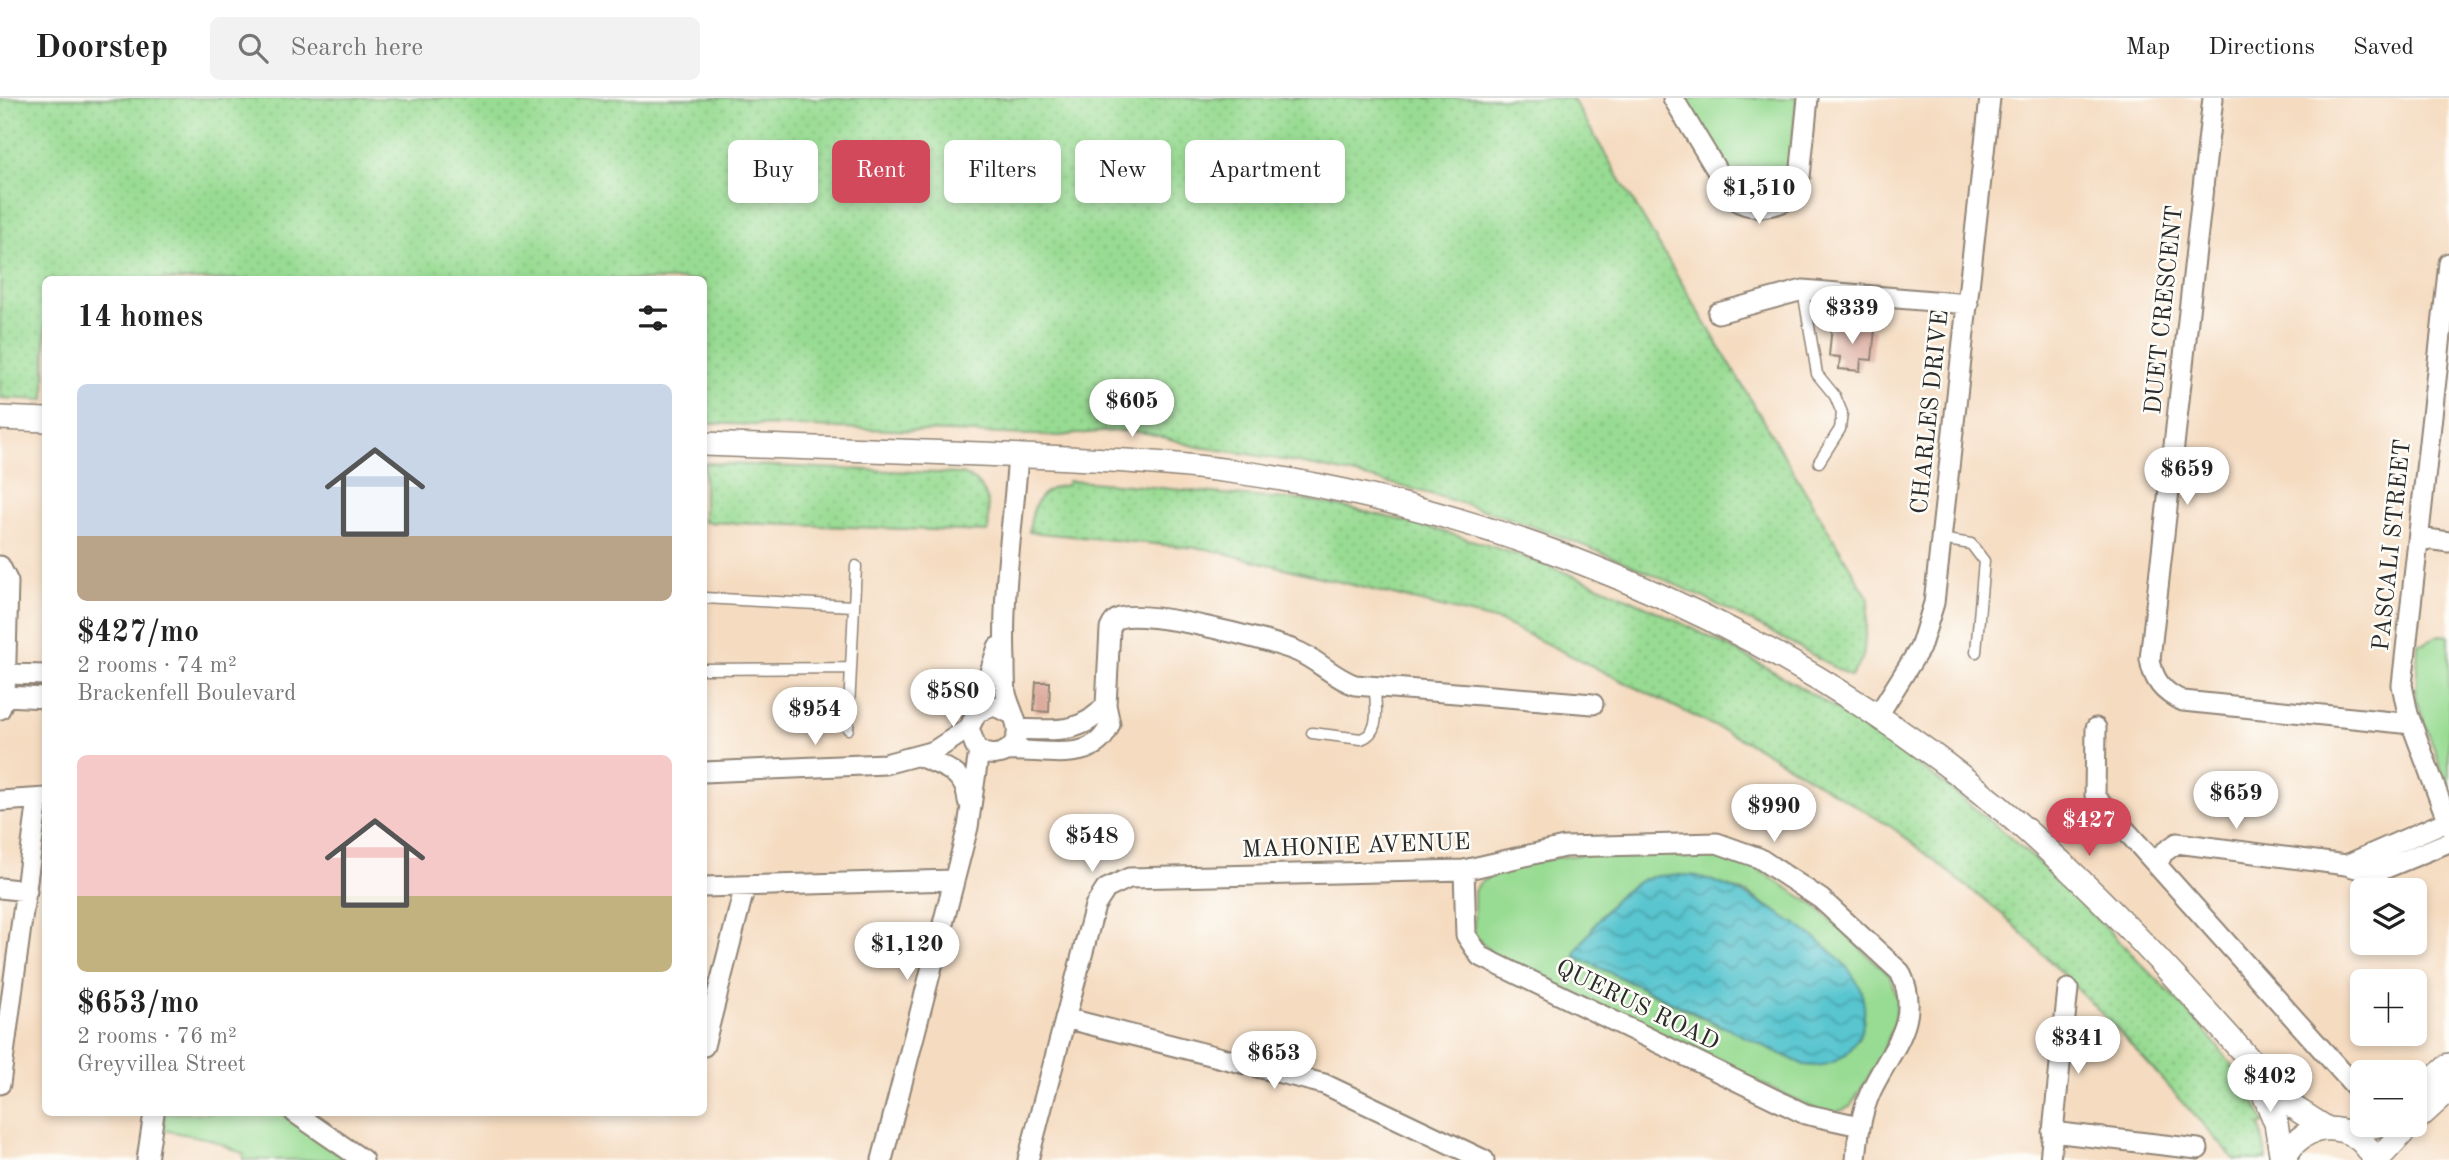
<!DOCTYPE html>
<meta charset="utf-8">
<style>
:root{--surface:#fff;--page:#f2f2f2;--text:#222;--muted:#767676;--line:#e0e0e0;--accent:#d1495b}
body{margin:0;font-family:"Old Standard TT",serif;background:var(--page);color:var(--text);height:100vh;display:flex;flex-direction:column;font-size:26px;white-space:nowrap}
*{box-sizing:border-box;margin:0}
p{font-size:23px;color:var(--muted)}
.icon{flex:none;width:38px;height:38px;fill:none;stroke:currentColor;stroke-width:2;stroke-linecap:round;stroke-linejoin:round}
.map{position:relative;flex:1;overflow:hidden}
.sheet{position:absolute;left:42px;top:178px;width:665px;height:840px;display:flex;flex-direction:column;background:var(--surface);border-radius:10px;box-shadow:0 4px 10px #0003}
.sheet>*{flex:none}
.banner{position:absolute;left:728px;top:42px;width:665px;height:63px;display:flex;gap:14px}
.fabs{position:absolute;left:2350px;top:780px;display:grid;gap:14px}
.fabs a{display:grid;place-items:center;width:77px;height:77px;border-radius:10px;background:var(--surface);box-shadow:0 4px 10px #0003;font-size:35px}
.price{position:absolute;translate:-50% -60px;padding:0 16px;border-radius:24px;background:#fff;color:#222;font-size:23px;line-height:46px;filter:drop-shadow(0 2px 4px #0008)}
.price::after{content:'';position:absolute;left:50%;top:42px;width:21px;height:16px;margin-left:-10px;background:inherit;clip-path:polygon(0 0,100% 0,50% 100%)}
.price.selected{background:var(--accent);color:#fff}
ul{padding:0;list-style:none}
li{display:grid;align-content:center;gap:14px;height:371px;padding:0 35px}
li span{display:grid;place-items:center;height:217px;border-radius:10px;color:#555}
li>.icon{margin-inline-start:auto}
span .icon{width:126px;height:126px;fill:#fffc;stroke-width:1}
li b{font-size:30px}
h2{display:flex;justify-content:space-between;align-items:center;height:84px;padding:0 35px;font-size:30px}
.tag{padding:0 24px;border-radius:10px;background:var(--surface);box-shadow:0 4px 10px #0003;font-size:24px;line-height:63px}
.tag.selected{background:var(--accent);color:#fff}
header{display:flex;align-items:center;gap:42px;box-sizing:border-box;height:98px;padding:0 35px;background:var(--surface);border-bottom:2px solid var(--line)}
header strong{font-size:33px}
nav{display:flex;gap:38px;margin-inline-start:auto;font-size:24px}
.search{width:490px;height:63px;background:var(--page);display:flex;align-items:center;gap:18px;box-sizing:border-box;padding:0 24px;border-radius:10px;color:var(--muted);font-size:26px}
.map>svg:first-child{display:block}
.grass{fill:url(#grass-dots);stroke:#62835f;stroke-width:2}
.park{fill:#98db93;stroke:#62835f;stroke-width:2;fill-rule:evenodd}
.water{fill:url(#water-waves);stroke:#42787d;stroke-width:2}
.building{fill:#ddaa9e}
.lines{fill:none;stroke-linecap:round;stroke-linejoin:round}
.service-casing{stroke:#908476;stroke-width:13}
.minor-casing{stroke:#908476;stroke-width:23}
.tertiary-casing{stroke:#908476;stroke-width:26}
.service{stroke:#fff;stroke-width:10}
.minor{stroke:#fff;stroke-width:19}
.tertiary{stroke:#fff;stroke-width:23}
.labels{text-anchor:middle;dominant-baseline:central;stroke-width:5;stroke-linejoin:round;paint-order:stroke}
.street-label{font-size:24px;fill:#2b2b2b;stroke:#fdfcf7}
</style>
<header>
<strong>Doorstep</strong>
<div class="search"><svg class="icon" aria-label="search" viewBox="0 0 24 24"><circle cx="10" cy="10" r="6"/><path d="M15 15l6 6"/></svg>Search here</div>
<nav><a>Map</a><a>Directions</a><a>Saved</a></nav>
</header>
<div class="map">
<svg width="2449" height="1062" viewBox="0 0 2449 1062">
<defs>
<pattern id="grass-dots" width="8" height="8" patternUnits="userSpaceOnUse" patternTransform="scale(1.75)"><rect width="8" height="8" fill="#98db93"/><path d="M2 2h.1M6 6h.1" fill="none" stroke="#83bc7f" stroke-width="1.8" stroke-linecap="round"/></pattern>
<pattern id="water-waves" width="16" height="10" patternUnits="userSpaceOnUse" patternTransform="scale(1.75)"><rect width="16" height="10" fill="#58c5cf"/><path d="M0 5q4-4 8 0t8 0" fill="none" stroke="#49a0a8"/></pattern>
</defs>
<rect width="100%" height="100%" fill="#fdfcf7"/>
<filter id="ink" filterUnits="userSpaceOnUse"><feTurbulence type="fractalNoise" baseFrequency=".0143" numOctaves="2"/><feDisplacementMap in="SourceGraphic" scale="14" xChannelSelector="R" yChannelSelector="G"/><feConvolveMatrix kernelMatrix="1 2 1 2 8 2 1 2 1" color-interpolation-filters="sRGB"/></filter>
<filter id="wash" filterUnits="userSpaceOnUse"><feTurbulence type="fractalNoise" baseFrequency=".00686" numOctaves="4" result="noise"/><feDisplacementMap in="SourceGraphic" scale="28" xChannelSelector="R" yChannelSelector="G"/><feGaussianBlur stdDeviation="1.57" result="paint"/><feColorMatrix in="noise" values="0 0 0 0 0 0 0 0 0 0 0 0 0 0 0 0 0 1.4 0 .05"/><feComposite in="paint" operator="in"/></filter>
<g filter="url(#wash)">
<rect width="100%" height="100%" fill="#f5dcc1"/>
<path class="grass" d="M 0,0 L 1572,0 L 1869,501 L 1863,559 L 1851,579 C 1651,460 1438,380 1206,350 C 1188,348 1173,341 1155,337 C 1124,329 1091,335 1060,338 L 704,325 L 704,182 L 46,182 L 45,302 L 0,300 Z
M 704,365 L 962,376 C 990,386 990,408 988,434 L 704,424 Z
M 1067,383 C 1127,385 1185,393 1244,398 C 1272,401 1302,400 1329,406 C 1625,465 1905,621 2114,838 C 2169,894 2233,952 2265,1025 L 2260,1027 L 2267,1062 L 2235,1062 L 2114,928 L 2008,821 L 1893,730 L 1759,650 L 1502,524 L 1207,451 L 1029,434 C 1032,408 1038,390 1067,387 Z"/>
<path class="park" d="M 1682,0 L 1797,0 L 1788,82 C 1782,102 1759,102 1742,97 Z
M 2439,537 L 2449,538 L 2449,692 L 2416,601 L 2418,545 L 2424,545 Z
M 1708,752 L 1738,759 L 1816,808 L 1890,878 L 1897,901 L 1896,922 L 1879,962 L 1850,1009 L 1834,1015 L 1819,1013 L 1491,855 L 1474,837 L 1474,793 C 1500,749 1659,754 1708,752 ZM 1652,778 L 1697,778 L 1747,795 L 1810,836 L 1721,929 L 1575,858 C 1578,847 1584,843 1590,834 C 1606,810 1623,788 1652,778 Z
M 165,1015 L 281,1015 L 348,1062 L 243,1062 L 244,1056 L 209,1041 L 162,1032 Z"/>
<path class="water" d="M 1652,778 C 1667,778 1686,775 1700,779 C 1746,792 1824,837 1852,876 C 1881,916 1856,975 1804,967 L 1575,858 C 1578,847 1584,843 1590,834 C 1606,810 1623,788 1652,778 Z"/>
<g id="blocks">
<path class="building" d="M 1832,227 L 1875,231 L 1872,262 L 1861,261 L 1860,273 L 1839,271 L 1840,259 L 1829,258 Z
M 1036,584 L 1050,584 L 1049,614 L 1034,613 Z"/>
</g>
</g>
<g filter="url(#ink)">
<use href="#blocks" fill-opacity="0" stroke="#908476" stroke-width="2"/>
<g class="lines">
<g class="service-casing">
<path id="service" d="M 1803,192 L 1817,276 L 1835,298 L 1842,315 L 1840,331 L 1819,364
M 1941,441 L 1971,446 L 1984,463 L 1976,554
M 704,500 L 853,508
M 704,571 L 851,570
M 848,631 L 856,468
M 1312,635 L 1361,641 C 1382,634 1375,608 1375,590"/>
</g>
<g class="minor-casing">
<path id="minor" d="M 1673,0 L 1734,101 C 1751,113 1780,110 1794,96 L 1800,79 L 1808,0
M 2213,0 L 2150,561 C 2153,582 2163,595 2183,603 L 2412,626
M 2449,165 L 2402,587 L 2408,616 L 2449,727
M 1718,215 L 1803,192 L 1968,206
M 2419,440 L 2449,444
M 0,468 L 8,484 L 5,598 L 0,611
M 6,576 L 46,577
M 5,598 L 46,600
M 977,614 L 998,549
M 1010,615 L 994,608 L 977,614 L 969,630 L 976,650 C 988,660 1009,659 1016,641 C 1021,626 1009,610 1006,595 C 1005,585 1005,573 1005,563 C 1002,495 1013,426 1018,358
M 1877,619 L 1920,550 L 1934,505 L 1990,0
M 2096,630 L 2095,698 L 2360,994
M 1017,631 C 1052,632 1082,637 1106,607
M 1006,653 C 1041,650 1095,669 1110,626 L 1106,607 L 1110,531 C 1112,526 1114,522 1120,520 C 1145,511 1266,541 1294,552 C 1316,560 1332,579 1355,587 L 1593,606
M 921,659 C 944,669 966,674 968,703
M 704,674 L 885,666 L 934,653 L 969,630
M 0,703 L 46,700
M 2447,723 L 2346,767 L 2374,775 L 2449,744
M 2157,767 L 2163,755 L 2177,745 L 2346,767
M 1464,772 L 1466,837 L 1480,858 L 1805,1016 L 1860,1028
M 704,789 L 954,782
M 0,790 L 27,793
M 1065,920 L 1324,986 L 1484,1062
M 704,948 L 745,788
M 0,986 L 38,701
M 295,1015 L 363,1062
M 2052,1034 L 2198,1051
M 147,1062 L 154,1015
M 882,1062 L 968,729 L 979,653
M 1028,1062 L 1095,808 L 1106,791 L 1129,780 L 1464,772 L 1564,749 L 1717,745 L 1759,760 L 1821,801 L 1900,874 C 1924,922 1890,952 1871,993 C 1861,1015 1858,1038 1856,1062
M 2050,1062 L 2068,891"/>
</g>
<g class="tertiary-casing">
<path id="tertiary" d="M 0,320 L 46,322
M 704,346 C 796,350 888,353 980,356 C 1066,360 1152,362 1237,374 C 1496,410 1754,518 1961,678 C 2078,769 2178,881 2276,991 L 2293,1009 L 2326,1030
M 2257,979 L 2276,1025 L 2282,1062
M 2415,998 L 2449,967
M 2415,1023 L 2449,992
M 2347,1034 L 2378,1027
M 2284,1062 C 2300,1020 2358,1021 2374,1062
M 2377,1062 L 2410,1027"/>
</g>
<use href="#service" class="service"/>
<use href="#minor" class="minor"/>
<use href="#tertiary" class="tertiary"/>
</g>
</g>
<g class="labels">
<g class="street-label">
<text transform="translate(2165 212) rotate(-84)">DUET CRESCENT</text>
<text transform="translate(1931 314) rotate(-84)">CHARLES DRIVE</text>
<text transform="translate(2393 447) rotate(-84)">PASCALI STREET</text>
<text transform="translate(1356 749) rotate(-2)">MAHONIE AVENUE</text>
<text transform="translate(1637 908) rotate(26)">QUERUS ROAD</text>
</g>
</g>
</svg>
<div class="fabs">
<a><svg class="icon" aria-label="layers" viewBox="0 0 24 24"><path d="M12 4l9 5-9 5-9-5zM3 14l9 5 9-5"/></svg></a>
<a>+</a>
<a>−</a>
</div>
<b class="price" style="left:1759px;top:128px">$1,510</b>
<b class="price" style="left:1852px;top:248px">$339</b>
<b class="price" style="left:1132px;top:341px">$605</b>
<b class="price" style="left:2187px;top:409px">$659</b>
<b class="price" style="left:953px;top:631px">$580</b>
<b class="price" style="left:815px;top:649px">$954</b>
<b class="price" style="left:2236px;top:733px">$659</b>
<b class="price" style="left:1774px;top:746px">$990</b>
<b class="price selected" style="left:2089px;top:760px">$427</b>
<b class="price" style="left:1092px;top:776px">$548</b>
<b class="price" style="left:907px;top:884px">$1,120</b>
<b class="price" style="left:2078px;top:978px">$341</b>
<b class="price" style="left:1274px;top:993px">$653</b>
<b class="price" style="left:2270px;top:1016px">$402</b>
<div class="banner">
<a class="tag">Buy</a>
<a class="tag selected">Rent</a>
<a class="tag">Filters</a>
<a class="tag">New</a>
<a class="tag">Apartment</a>
</div>
<section class="sheet">
<h2>14 homes<svg class="icon" aria-label="filters" viewBox="0 0 24 24"><path d="M4 7h16M4 17h16"/><circle cx="9" cy="7" r="2"/><circle cx="15" cy="17" r="2"/></svg></h2>
<ul>
<li><span style="background:linear-gradient(#c9d6e8 70%,#b9a48a 0)"><svg class="icon" aria-label="home" viewBox="0 0 24 24"><path d="M3 11l9-7 9 7M6 9v11h12V9"/></svg></span><div><b>$427/mo</b><p>2 rooms · 74 m²</p><p>Brackenfell Boulevard</p></div></li>
<li><span style="background:linear-gradient(#f6c9c9 65%,#c2b280 0)"><svg class="icon" aria-label="home" viewBox="0 0 24 24"><path d="M3 11l9-7 9 7M6 9v11h12V9"/></svg></span><div><b>$653/mo</b><p>2 rooms · 76 m²</p><p>Greyvillea Street</p></div></li>
</ul>
</section>
</div>
